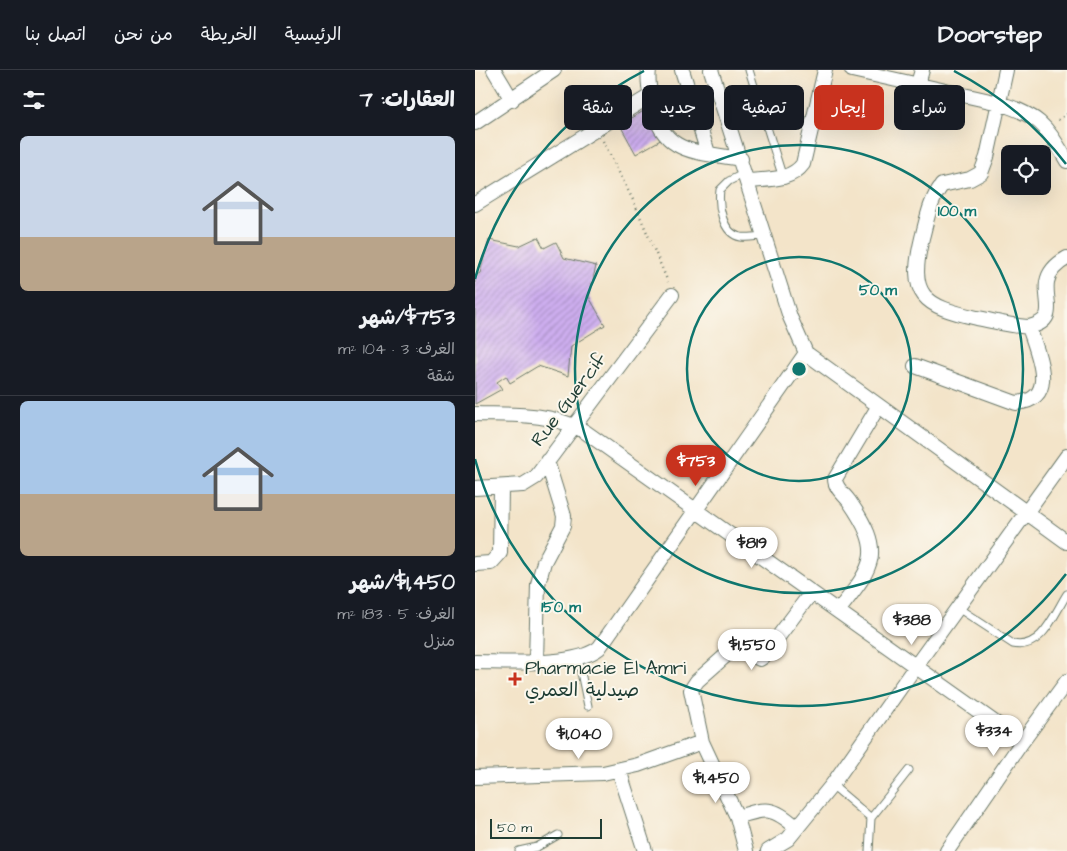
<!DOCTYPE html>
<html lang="ar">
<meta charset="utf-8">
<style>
:root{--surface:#171b24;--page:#242831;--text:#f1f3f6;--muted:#9ea1a6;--line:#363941;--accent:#c8321e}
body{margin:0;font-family:"Architects Daughter","Playpen Sans Arabic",sans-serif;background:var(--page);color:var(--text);direction:rtl;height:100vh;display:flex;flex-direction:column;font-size:19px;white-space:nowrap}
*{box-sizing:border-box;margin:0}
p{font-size:16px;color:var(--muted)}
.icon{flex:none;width:28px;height:28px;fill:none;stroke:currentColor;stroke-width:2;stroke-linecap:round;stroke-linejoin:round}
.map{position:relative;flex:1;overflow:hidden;direction:ltr}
.details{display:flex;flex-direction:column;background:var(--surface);width:475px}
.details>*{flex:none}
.top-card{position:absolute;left:15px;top:15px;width:475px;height:45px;direction:rtl;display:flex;gap:10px}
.controls{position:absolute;left:526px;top:75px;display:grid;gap:10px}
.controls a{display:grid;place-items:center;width:50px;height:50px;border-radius:8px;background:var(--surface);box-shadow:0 5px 20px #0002;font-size:25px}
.scale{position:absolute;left:15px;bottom:12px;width:112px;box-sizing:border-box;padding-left:5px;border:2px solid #1f3d34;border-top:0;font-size:14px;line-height:18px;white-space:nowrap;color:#1f3d34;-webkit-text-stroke:4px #fbf7ec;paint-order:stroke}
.price{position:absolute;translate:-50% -42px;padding:0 11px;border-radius:18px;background:#fff;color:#222;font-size:16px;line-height:32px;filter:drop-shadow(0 1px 2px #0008)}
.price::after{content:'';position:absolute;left:50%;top:30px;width:15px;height:11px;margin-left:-8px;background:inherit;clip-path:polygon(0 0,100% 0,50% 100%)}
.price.active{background:var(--accent);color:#fff}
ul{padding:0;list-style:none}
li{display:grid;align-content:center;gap:10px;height:265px;padding:0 20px}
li+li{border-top:1px solid var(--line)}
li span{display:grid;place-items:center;height:155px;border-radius:8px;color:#555}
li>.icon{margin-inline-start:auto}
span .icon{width:90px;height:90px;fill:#fffc;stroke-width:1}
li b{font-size:21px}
h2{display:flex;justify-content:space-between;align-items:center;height:60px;padding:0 20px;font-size:21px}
.tag{padding:0 18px;border-radius:8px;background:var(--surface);box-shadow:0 5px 20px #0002;font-size:18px;line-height:45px}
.tag.active{background:var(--accent);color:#fff}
header{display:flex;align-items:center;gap:30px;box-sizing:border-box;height:70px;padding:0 25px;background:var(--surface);border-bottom:1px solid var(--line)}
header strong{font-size:24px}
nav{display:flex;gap:28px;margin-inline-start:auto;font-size:18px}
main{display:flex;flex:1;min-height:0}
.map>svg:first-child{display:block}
.building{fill:url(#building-hatch)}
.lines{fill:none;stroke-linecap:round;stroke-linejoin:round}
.service-casing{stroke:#697768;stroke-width:9}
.minor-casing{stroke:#697768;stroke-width:16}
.path{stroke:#697768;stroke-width:2.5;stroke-dasharray:1 4;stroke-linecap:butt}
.service{stroke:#fff;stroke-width:7}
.minor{stroke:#fff;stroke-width:14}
.ring{fill:none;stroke:#0f766e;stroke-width:2.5}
.poi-dot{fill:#c8321e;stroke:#fbf7ec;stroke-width:2}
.labels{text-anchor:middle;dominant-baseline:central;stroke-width:4;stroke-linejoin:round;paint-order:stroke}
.street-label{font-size:19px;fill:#1f3d34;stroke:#fbf7ec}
.poi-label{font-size:19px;fill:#1f3d34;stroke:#fbf7ec;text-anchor:start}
.centre{fill:#0f766e;stroke:#fbf7ec;stroke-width:2.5}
.ring-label{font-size:15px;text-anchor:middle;font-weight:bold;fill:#0f766e;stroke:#fbf7ec;stroke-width:4;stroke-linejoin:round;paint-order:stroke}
</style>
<header>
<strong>Doorstep</strong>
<nav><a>الرئيسية</a><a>الخريطة</a><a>من نحن</a><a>اتصل بنا</a></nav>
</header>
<main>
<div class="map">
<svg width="592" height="781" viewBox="0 0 592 781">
<defs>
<pattern id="building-hatch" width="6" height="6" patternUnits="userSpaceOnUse" patternTransform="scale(1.25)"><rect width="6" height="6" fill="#ceaeef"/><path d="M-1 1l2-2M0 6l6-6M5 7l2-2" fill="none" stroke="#a78fc2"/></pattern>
</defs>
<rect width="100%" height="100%" fill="#fbf7ec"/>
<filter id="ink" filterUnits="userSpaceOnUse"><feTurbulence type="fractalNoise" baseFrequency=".02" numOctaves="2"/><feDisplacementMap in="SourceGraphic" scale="10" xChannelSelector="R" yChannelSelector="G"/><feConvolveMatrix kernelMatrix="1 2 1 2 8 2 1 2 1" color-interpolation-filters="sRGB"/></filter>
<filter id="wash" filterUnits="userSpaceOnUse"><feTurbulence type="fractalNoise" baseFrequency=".0096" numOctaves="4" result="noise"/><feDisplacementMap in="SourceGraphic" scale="20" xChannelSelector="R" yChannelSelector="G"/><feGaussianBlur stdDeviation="1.12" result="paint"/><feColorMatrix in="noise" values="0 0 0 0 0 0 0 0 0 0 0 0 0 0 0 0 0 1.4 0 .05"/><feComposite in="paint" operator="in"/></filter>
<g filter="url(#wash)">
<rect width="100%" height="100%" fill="#f3e4c9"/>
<g id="blocks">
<path class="building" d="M 172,39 L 189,68 L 161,84 L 145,55 Z
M 63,167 L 69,178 L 81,172 L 89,188 L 121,196 L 114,227 L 130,255 L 96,276 L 93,306 L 63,296 L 35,313 L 31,306 L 22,312 L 27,319 L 0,334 L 0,206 L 5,203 L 14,170 L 44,176 Z"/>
</g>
</g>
<g filter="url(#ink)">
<use href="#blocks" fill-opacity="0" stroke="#697768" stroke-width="1"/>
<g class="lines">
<g class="service-casing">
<path id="service" d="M 274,0 L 308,108
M 270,103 L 254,111 L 245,120 C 243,135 247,164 266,167 C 274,168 282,166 290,166
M 483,538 L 538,574 C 567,580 579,544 592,524
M 103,588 L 113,636
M 357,715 L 396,748 L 394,781
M 396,748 L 434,700
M 44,781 L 62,777 L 83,765"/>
</g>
<g class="minor-casing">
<path id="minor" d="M 19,0 L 37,30
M 174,0 C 172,12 175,22 177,34 C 188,86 222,81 266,89
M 207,0 L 233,83
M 236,0 L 315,247 L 331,283 L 592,472
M 377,0 L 524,33 C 567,47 570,55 592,91
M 531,0 L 512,87 L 506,103 L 495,109 L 467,115 C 455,130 452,149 447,168 C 433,226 448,236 502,248 C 519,251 537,256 554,257 C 584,250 569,232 572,212 C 574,200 583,193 592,188
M 443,14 L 447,0
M 0,53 L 79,0
M 273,111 C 292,109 316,111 328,94 L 350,0
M 0,134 L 175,26
M 440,296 L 541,333 C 585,330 562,283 554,257
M 0,344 C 37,345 75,342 109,361 L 547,672
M 0,418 L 48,415 L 61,407 L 197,225
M 0,494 L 16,493 L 25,483 L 26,418
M 363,541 C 399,495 410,483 374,431 C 369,424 360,418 360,409 L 403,337
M 61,591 L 63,514 L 69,492 L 88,456 L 89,446 L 72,391
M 0,592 C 31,592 100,597 124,578 L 331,283
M 227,672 L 216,620 L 222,611 L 257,580 L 263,578 L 285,589 L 288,587 L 336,523
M 144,700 L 170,781
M 0,707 L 128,703 L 163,695 L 227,672 L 262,747 L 271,781
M 262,747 C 291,738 297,736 321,757
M 293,781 L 313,769 L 357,715 L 440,597 L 592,386
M 472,781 L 547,672 L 592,611"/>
</g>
<path class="path" d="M 583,50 L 592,44
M 128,71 L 158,130 L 193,212"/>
<use href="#service" class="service"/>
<use href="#minor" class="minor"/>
</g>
</g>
<g class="ring">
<circle cx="324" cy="299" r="112"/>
<circle cx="324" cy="299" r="224"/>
<path d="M591 504A336 336 0 0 1 0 389M0 209A336 336 0 0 1 169 1M479 1A336 336 0 0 1 591 94"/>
</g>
<path class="poi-dot" d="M37.5 601.5h5v5h5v5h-5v5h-5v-5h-5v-5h5z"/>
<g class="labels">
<g class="street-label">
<text transform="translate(94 330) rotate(-53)">Rue Guercif</text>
</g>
<g class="poi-label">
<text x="50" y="598">Pharmacie El Amri<tspan x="50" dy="22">صيدلية العمري</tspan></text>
</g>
</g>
<circle cx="324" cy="299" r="8" class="centre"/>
<g class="ring-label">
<text x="482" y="146">100 m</text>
<text x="403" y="225">50 m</text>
<text x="86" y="542">150 m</text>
</g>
</svg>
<div class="controls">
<a><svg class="icon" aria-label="locate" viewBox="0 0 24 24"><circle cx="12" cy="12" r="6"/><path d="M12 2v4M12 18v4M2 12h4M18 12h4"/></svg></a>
</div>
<div class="scale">50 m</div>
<b class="price active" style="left:221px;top:417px">$753</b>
<b class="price" style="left:277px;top:499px">$819</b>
<b class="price" style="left:437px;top:576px">$388</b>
<b class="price" style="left:277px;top:601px">$1,550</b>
<b class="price" style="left:519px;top:687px">$334</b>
<b class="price" style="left:104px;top:690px">$1,040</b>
<b class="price" style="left:241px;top:734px">$1,450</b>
<div class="top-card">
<a class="tag">شراء</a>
<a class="tag active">إيجار</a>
<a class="tag">تصفية</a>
<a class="tag">جديد</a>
<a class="tag">شقة</a>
</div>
</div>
<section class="details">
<h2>العقارات: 7<svg class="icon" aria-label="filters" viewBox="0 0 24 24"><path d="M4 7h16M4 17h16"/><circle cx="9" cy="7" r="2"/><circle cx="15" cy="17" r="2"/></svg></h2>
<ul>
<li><span style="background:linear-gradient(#c9d6e8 65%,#b9a48a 0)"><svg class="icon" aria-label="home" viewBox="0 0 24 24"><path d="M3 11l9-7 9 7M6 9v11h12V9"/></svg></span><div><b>$753/شهر</b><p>الغرف: 3 · 104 m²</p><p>شقة</p></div></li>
<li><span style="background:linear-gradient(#a9c7e8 60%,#b9a48a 0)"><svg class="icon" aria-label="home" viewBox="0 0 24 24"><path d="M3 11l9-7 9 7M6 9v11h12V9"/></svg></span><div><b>$1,450/شهر</b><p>الغرف: 5 · 183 m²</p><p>منزل</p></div></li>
</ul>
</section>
</main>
